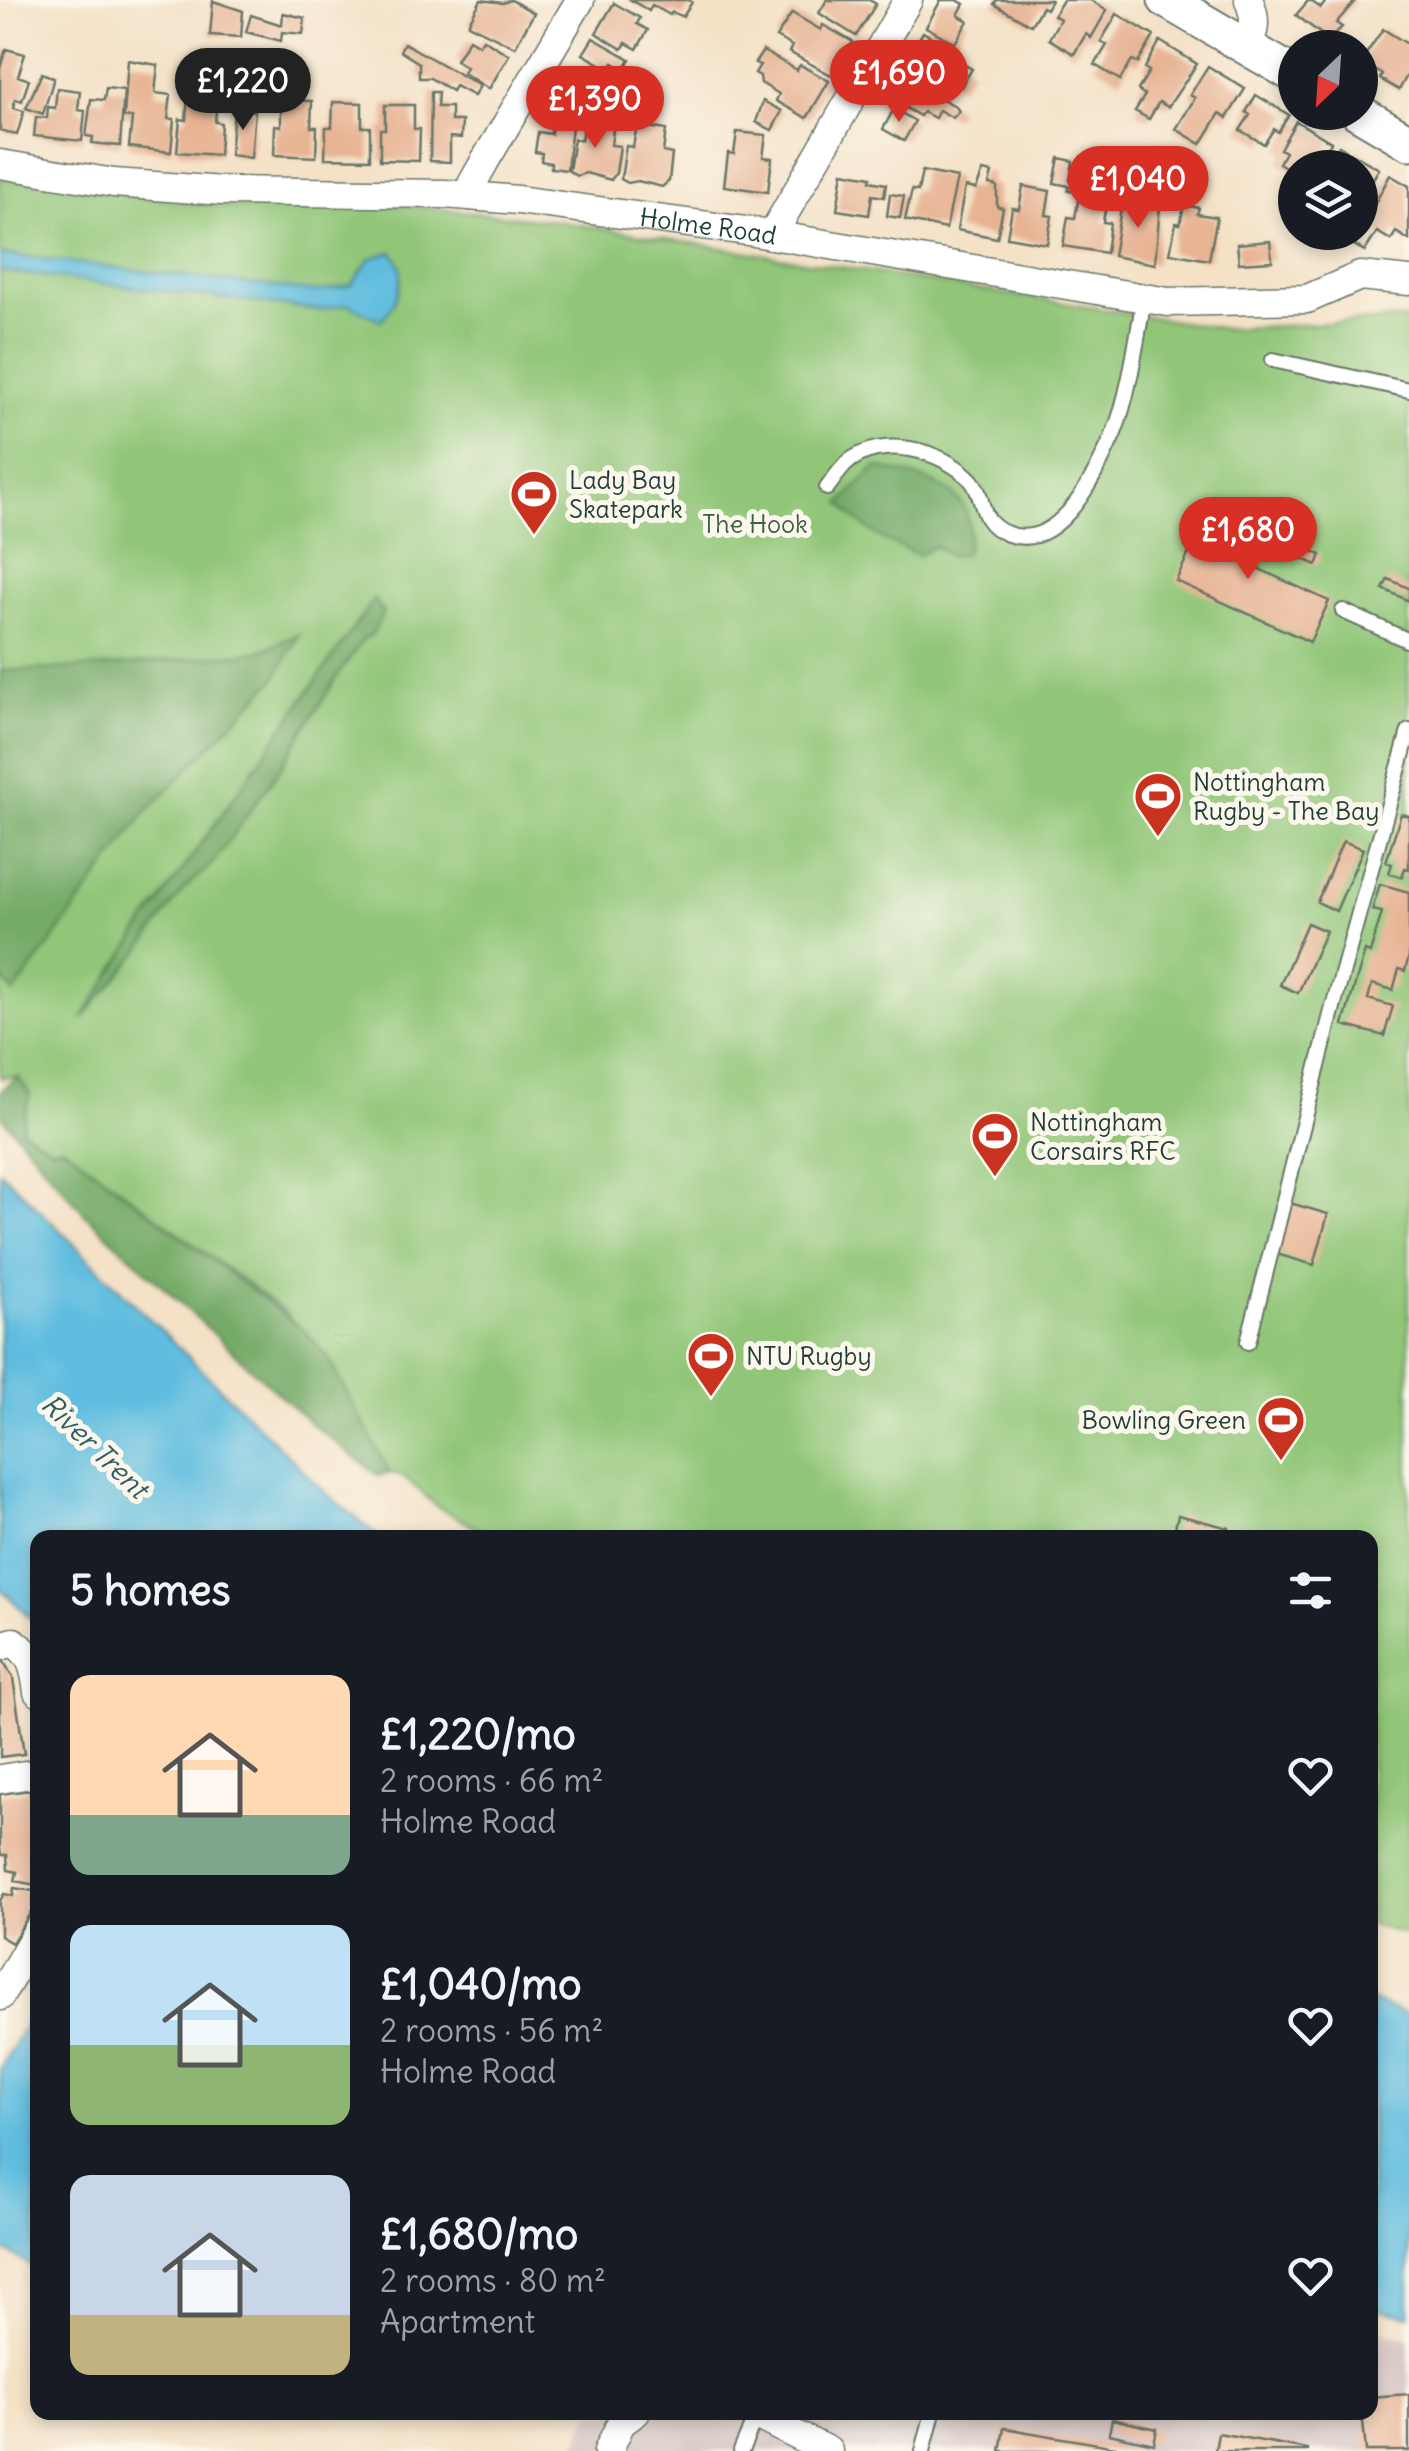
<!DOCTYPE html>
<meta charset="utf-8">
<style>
:root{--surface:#171b24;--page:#242831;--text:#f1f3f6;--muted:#9ea1a6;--accent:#d93025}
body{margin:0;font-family:Delius,sans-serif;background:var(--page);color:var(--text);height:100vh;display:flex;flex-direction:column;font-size:38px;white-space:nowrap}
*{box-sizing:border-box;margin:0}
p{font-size:32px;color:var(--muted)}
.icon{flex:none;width:55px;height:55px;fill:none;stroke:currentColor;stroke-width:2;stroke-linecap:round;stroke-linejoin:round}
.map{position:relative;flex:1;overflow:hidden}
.sheet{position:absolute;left:30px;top:1530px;width:1348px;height:890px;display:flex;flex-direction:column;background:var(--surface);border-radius:20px;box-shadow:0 5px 15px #0003}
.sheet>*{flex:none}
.needle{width:65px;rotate:205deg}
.buttons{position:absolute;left:1278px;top:30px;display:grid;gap:20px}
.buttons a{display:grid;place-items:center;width:100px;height:100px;border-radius:50%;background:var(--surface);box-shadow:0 5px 15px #0003;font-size:50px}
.price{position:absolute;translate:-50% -85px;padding:0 22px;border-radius:35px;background:var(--accent);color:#fff;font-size:32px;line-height:65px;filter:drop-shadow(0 2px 5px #0008)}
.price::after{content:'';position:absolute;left:50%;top:60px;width:30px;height:22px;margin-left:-15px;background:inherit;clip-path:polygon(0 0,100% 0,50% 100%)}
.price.active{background:#222;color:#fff}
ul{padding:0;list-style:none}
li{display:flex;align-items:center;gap:30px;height:250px;padding:0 40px}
li span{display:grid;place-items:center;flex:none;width:280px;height:200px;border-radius:20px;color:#555}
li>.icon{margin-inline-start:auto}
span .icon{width:120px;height:120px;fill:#fffc;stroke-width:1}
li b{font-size:42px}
h2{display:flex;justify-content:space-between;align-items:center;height:120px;padding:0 40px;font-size:42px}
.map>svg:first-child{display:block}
.industrial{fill:#d1bfbf}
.green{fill:#91c678;stroke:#588256;stroke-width:2.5}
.forest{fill:#74ab68;stroke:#4a744e;stroke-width:2.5}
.water{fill:#61bddf;stroke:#407d8a;stroke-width:2.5}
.building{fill:#e7b393}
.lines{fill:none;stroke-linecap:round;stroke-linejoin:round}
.service-casing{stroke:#6a7667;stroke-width:18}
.minor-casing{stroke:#6a7667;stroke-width:31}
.tertiary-casing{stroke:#6a7667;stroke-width:39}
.service{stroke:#fff;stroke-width:14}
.minor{stroke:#fff;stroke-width:28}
.tertiary{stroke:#fff;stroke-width:35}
.labels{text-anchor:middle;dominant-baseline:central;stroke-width:10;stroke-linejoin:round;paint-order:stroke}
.street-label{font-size:25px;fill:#1f3d34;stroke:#fbf7ec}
.poi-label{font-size:25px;fill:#1f3d34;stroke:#fbf7ec;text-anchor:start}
.park-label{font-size:25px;fill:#3c5f45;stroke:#fbf7ec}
.water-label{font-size:28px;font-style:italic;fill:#305d5f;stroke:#fbf7ec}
</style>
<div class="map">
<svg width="1409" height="2451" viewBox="0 0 1409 2451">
<rect width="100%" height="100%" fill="#fbf7ec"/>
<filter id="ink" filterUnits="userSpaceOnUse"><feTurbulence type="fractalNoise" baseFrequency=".01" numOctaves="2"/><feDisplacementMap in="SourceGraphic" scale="20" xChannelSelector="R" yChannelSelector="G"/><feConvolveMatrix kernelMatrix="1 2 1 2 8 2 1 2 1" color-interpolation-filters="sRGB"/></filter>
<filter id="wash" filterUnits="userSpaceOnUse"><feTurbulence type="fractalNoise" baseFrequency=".0048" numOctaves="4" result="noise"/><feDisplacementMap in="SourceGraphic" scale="40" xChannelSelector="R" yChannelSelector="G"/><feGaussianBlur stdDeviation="2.25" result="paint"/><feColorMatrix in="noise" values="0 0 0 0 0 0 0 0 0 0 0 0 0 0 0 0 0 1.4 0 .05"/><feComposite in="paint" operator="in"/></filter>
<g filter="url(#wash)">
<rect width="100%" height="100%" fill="#f4e1c6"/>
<path class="industrial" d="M 1370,2328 L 1409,2339 L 1409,2451 L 574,2451 L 591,2413 L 1370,2412 Z"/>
<path class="green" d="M 0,178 L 227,207 L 335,203 L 413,206 L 556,221 L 1225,329 L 1409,319 L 1409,1935 L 1370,1925 L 1370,1538 L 494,1537 L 438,1507 L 403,1476 L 394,1473 L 382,1475 L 375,1445 L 287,1314 L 63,1146 L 52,1148 L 21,1129 L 18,1077 L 0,1078 Z"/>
<path class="forest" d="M 876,467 C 923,478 988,488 964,554 L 950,556 L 934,546 L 919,555 C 885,541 866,533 841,503 Z
M 374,599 L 383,613 L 373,633 L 362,641 L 338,675 L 279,770 L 213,863 L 183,890 L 139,952 L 82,1019 L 143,926 Z
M 299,634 L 275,679 L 146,812 L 14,993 L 0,976 L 0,671 L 104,667 L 258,652 Z
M 18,1077 L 30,1094 L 21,1130 L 52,1148 L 63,1146 L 305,1331 L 327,1356 L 389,1471 L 379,1476 L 309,1422 L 85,1214 L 2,1117 L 1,1091 Z"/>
<path class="water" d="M 392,252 C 411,270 397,304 381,320 L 348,304 L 319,310 L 0,271 L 0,254 L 317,292 L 351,285 L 371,258 Z
M 0,1171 L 328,1495 L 379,1537 L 38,1538 L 37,1624 L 0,1588 Z
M 1370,2001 L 1409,2015 L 1409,2316 L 1370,2307 Z
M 37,2004 L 37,2269 L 0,2247 L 0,2068 Z"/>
<g id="blocks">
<path class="building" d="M 481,0 L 503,3 L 511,0 L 534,13 L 515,47 L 468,24 Z
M 631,0 L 688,0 L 692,2 L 683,17 L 672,12 L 670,15 L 652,5 L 649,11 Z
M 827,0 L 869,0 L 876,4 L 856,36 L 819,13 Z
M 941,0 L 957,0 L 964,4 L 958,15 L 968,21 L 955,43 L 926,27 Z
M 997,0 L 1051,0 L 1046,9 L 1042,7 L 1031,25 L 994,4 Z
M 1063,0 L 1090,0 L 1107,10 L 1091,38 L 1086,34 L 1074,54 L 1049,39 L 1060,19 L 1054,15 Z
M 1309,0 L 1321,8 L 1327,0 L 1356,0 L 1336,23 L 1342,27 L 1329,40 L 1296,15 Z
M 213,1 L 243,11 L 241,37 L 210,35 Z
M 614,3 L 640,18 L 637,24 L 648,30 L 637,49 L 626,43 L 622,49 L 596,33 Z
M 283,13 L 305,18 L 303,34 L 282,32 L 281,41 L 246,32 L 251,15 L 282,25 Z
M 792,13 L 821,30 L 823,25 L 853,42 L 833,76 L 789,52 L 792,46 L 776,37 Z
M 1117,14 L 1154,36 L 1138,63 L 1132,60 L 1120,80 L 1095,65 L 1107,45 L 1101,41 Z
M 1383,29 L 1409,45 L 1409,72 L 1399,90 L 1380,79 L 1382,74 L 1360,63 Z
M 923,32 L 951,48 L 947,55 L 972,69 L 961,87 L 937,73 L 934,79 L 905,63 Z
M 593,38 L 630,59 L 624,69 L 613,63 L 609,69 L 583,54 Z
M 469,39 L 479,45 L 483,39 L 509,55 L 489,89 L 463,73 L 466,67 L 456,60 Z
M 1160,41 L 1197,64 L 1168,107 L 1159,102 L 1149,119 L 1135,111 L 1145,95 L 1138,90 L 1149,71 L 1145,68 Z
M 404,43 L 480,86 L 474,96 L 455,86 L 452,91 L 430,78 L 419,78 L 419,63 L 400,51 Z
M 6,49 L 25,54 L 18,76 L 29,80 L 22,101 L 15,99 L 13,108 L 24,111 L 17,135 L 0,130 L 0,68 Z
M 763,51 L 797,70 L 800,65 L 829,81 L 807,118 L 776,101 L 779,94 L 761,83 L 760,76 L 755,73 L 760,65 L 755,63 Z
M 128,60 L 158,65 L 155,93 L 171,95 L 168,119 L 174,119 L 171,152 L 129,147 L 132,118 L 124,117 Z
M 1208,66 L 1245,89 L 1227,118 L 1220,113 L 1201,144 L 1176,129 L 1195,98 L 1190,95 Z
M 568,69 L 580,75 L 574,100 L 555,90 Z
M 900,70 L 935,90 L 933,94 L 955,106 L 959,111 L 953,118 L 939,110 L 935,118 L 923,112 L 920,116 L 885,96 Z
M 42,73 L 54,78 L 43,114 L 26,108 Z
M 57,88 L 80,91 L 78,110 L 85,111 L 82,141 L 34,136 L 36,117 L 47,118 L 48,107 L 55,108 Z
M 106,88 L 124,90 L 120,146 L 92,143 L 93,137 L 86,136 L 91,99 L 104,100 Z
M 431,92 L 438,92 L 437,107 L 451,107 L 451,121 L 462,121 L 461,138 L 450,137 L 450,162 L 430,161 Z
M 1256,95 L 1289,115 L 1278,132 L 1274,129 L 1264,144 L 1240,130 L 1250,115 L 1246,112 Z
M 188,96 L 217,98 L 215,122 L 221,123 L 219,155 L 177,152 L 180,119 L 186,120 Z
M 281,100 L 312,101 L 311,127 L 317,127 L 316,157 L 274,155 L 275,125 L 281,126 Z
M 763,101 L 782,111 L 772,130 L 756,122 Z
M 333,102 L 362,103 L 362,127 L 370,127 L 370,159 L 325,158 L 326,127 L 332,127 Z
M 385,105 L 414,105 L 414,129 L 420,129 L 419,161 L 380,160 L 380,129 L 385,129 Z
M 234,109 L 255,111 L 251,158 L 230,155 Z
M 894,109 L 915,121 L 904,141 L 883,129 Z
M 585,118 L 614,123 L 611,145 L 620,146 L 616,173 L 611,180 L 586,173 L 576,176 L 569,171 L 574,139 L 581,140 Z
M 1296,121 L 1331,142 L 1316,168 L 1295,168 L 1295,173 L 1279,163 L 1285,152 L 1280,149 Z
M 552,122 L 572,126 L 567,170 L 551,168 L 551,163 L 541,161 L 542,153 L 535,152 L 538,132 L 551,134 Z
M 637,125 L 666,130 L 663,152 L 672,154 L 669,181 L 662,187 L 638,181 L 628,183 L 621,179 L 626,146 L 633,147 Z
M 737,132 L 766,135 L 763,157 L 772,158 L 768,192 L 724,186 L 728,153 L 734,154 Z
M 1339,146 L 1379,169 L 1360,200 L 1360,168 L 1326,168 Z
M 1059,158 L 1073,161 L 1070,180 L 1078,181 L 1077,192 L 1068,191 L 1069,186 L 1054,183 Z
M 922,171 L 957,178 L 946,229 L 905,220 L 912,190 L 918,191 Z
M 983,171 L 992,173 L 989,184 L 997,186 L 997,206 L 1003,208 L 997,238 L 957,230 L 965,187 L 976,189 Z
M 843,172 L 871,177 L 870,181 L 886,184 L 884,197 L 872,195 L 869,215 L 837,210 Z
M 1390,175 L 1409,186 L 1409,240 L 1396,232 L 1391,240 L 1377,232 L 1365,251 L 1352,244 L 1360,232 L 1360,222 L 1364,224 Z
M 1023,186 L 1050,191 L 1046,215 L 1052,216 L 1047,244 L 1007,237 L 1012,208 L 1019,209 Z
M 890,194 L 904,196 L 900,218 L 887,216 Z
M 1079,195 L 1107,199 L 1103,222 L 1110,223 L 1106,253 L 1063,246 L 1068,217 L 1075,218 Z
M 1123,197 L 1145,201 L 1145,211 L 1148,201 L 1156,199 L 1160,205 L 1155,264 L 1113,256 Z
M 1184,205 L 1199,208 L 1197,214 L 1217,217 L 1209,260 L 1170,253 L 1176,223 L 1180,224 Z
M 1270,241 L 1272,261 L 1239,263 L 1237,244 Z
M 1205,518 L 1256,541 L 1246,563 L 1329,601 L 1310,642 L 1176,581 Z
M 1296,544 L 1321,555 L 1317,565 L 1292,554 Z
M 1388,579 L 1409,588 L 1409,601 L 1383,589 Z
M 1401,814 L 1409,816 L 1409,869 L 1405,868 L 1402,877 L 1389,873 L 1392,864 L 1386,862 Z
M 1343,841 L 1363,849 L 1336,911 L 1317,902 Z
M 1380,884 L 1409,892 L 1409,956 L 1405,971 L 1399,969 L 1393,990 L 1372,984 L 1368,999 L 1393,1006 L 1384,1036 L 1343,1025 L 1365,951 L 1370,953 L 1382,912 L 1372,910 Z
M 1307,923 L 1326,931 L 1298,993 L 1280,985 Z
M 1290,1203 L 1328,1214 L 1314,1265 L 1276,1254 Z
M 1178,1515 L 1229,1528 L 1226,1538 L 1173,1536 Z
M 3,1660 L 13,1678 L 24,1754 L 0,1757 L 0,1662 Z
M 30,1790 L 38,1843 L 36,1885 L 15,1881 L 17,1872 L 8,1870 L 7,1855 L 1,1855 L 0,1847 L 0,1794 Z
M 14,1888 L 34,1891 L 32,1910 L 12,1943 L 0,1936 L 0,1901 L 4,1894 L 13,1896 Z
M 1409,2394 L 1409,2451 L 1366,2451 L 1362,2412 L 1370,2412 L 1370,2397 Z
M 1112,2419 L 1157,2429 L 1154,2444 L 1109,2434 Z
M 1004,2428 L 1128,2449 L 1128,2451 L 1000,2451 Z
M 1218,2433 L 1307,2449 L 1307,2451 L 1215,2451 Z"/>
</g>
</g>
<g filter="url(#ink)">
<use href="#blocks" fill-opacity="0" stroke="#6a7667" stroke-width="2.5"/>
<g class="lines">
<g class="service-casing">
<path id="service" d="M 1273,360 L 1409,390
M 827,488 C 833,480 839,471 846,464 C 880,433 943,450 971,480 C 987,498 976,522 1008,534 C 1061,553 1098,470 1114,433 C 1129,396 1137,338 1144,298
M 1343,611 L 1409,641
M 1248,1342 L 1333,1007 L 1409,731
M 741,2451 L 756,2416
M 923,2451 L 933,2412"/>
</g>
<g class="minor-casing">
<g id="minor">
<path d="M 1247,47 C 1256,30 1256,18 1249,0"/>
<path id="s1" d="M 0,164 L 114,183 L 223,191 L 445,194 L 518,200 L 754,232 L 1168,302 L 1307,299 L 1360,276 L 1409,281"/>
<path d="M 471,196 L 472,184 L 486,159 L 580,0"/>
<path d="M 772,235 L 908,0"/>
<path d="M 0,1646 L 14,1642 C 33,1656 35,1670 38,1692"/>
<path d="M 0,1779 L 38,1773"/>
<path d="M 0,1996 L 38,1930"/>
<path d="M 750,2412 L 828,2451"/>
<path d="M 608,2451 L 621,2423 L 636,2412"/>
</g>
</g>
<g class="tertiary-casing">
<path id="tertiary" d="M 1166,0 L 1295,75
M 1358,112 L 1409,142"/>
</g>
<use href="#service" class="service"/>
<use href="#minor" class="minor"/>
<use href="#tertiary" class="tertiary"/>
</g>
</g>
<defs>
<g id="stadium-pin" transform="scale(2.5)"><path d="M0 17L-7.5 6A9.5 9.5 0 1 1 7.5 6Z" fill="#c8321e" stroke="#fbf7ec"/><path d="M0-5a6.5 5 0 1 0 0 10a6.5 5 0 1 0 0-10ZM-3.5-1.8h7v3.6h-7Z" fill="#fff"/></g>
</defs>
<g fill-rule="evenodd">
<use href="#stadium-pin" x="534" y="494"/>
<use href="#stadium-pin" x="1158" y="796"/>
<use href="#stadium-pin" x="995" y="1136"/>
<use href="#stadium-pin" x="711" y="1356"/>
<use href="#stadium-pin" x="1281" y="1420"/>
</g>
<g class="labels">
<g class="street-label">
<text stroke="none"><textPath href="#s1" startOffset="712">Holme Road</textPath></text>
</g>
<g class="poi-label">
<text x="569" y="480">Lady Bay<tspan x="569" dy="29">Skatepark</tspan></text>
<text x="1193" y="782">Nottingham<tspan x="1193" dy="29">Rugby - The Bay</tspan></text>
<text x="1030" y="1122">Nottingham<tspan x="1030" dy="29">Corsairs RFC</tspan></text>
<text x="746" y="1356">NTU Rugby</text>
<text x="1246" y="1420" text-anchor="end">Bowling Green</text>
</g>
<g class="park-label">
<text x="755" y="524">The Hook</text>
</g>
<g class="water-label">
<text transform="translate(95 1446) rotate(44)">River Trent</text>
</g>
</g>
</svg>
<div class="buttons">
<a><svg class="needle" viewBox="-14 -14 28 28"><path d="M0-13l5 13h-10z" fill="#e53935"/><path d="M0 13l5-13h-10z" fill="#9ea1a6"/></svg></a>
<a><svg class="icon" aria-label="layers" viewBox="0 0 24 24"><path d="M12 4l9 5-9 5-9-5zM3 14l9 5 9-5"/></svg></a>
</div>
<b class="price" style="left:899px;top:125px">£1,690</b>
<b class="price active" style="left:243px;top:133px">£1,220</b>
<b class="price" style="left:595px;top:151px">£1,390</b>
<b class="price" style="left:1138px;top:231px">£1,040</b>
<b class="price" style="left:1248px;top:582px">£1,680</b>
<section class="sheet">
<h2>5 homes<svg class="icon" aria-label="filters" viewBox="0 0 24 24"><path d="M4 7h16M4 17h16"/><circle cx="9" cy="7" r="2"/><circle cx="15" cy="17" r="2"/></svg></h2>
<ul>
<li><span style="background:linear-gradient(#ffd9b3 70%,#7fa58c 0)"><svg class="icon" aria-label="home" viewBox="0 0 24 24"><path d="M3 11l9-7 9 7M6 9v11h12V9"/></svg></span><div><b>£1,220/mo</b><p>2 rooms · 66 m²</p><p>Holme Road</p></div><svg class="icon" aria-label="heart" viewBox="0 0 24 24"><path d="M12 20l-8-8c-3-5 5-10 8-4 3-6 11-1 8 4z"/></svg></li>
<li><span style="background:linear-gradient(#bfe0f5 60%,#8fb573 0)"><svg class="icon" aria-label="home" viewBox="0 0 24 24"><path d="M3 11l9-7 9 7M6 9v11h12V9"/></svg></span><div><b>£1,040/mo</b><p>2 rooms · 56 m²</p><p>Holme Road</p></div><svg class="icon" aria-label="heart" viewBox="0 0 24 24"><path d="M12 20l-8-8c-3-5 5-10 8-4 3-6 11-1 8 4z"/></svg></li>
<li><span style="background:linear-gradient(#c9d6e8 70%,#c2b280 0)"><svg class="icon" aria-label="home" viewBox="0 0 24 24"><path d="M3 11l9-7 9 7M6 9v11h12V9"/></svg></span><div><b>£1,680/mo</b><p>2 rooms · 80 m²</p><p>Apartment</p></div><svg class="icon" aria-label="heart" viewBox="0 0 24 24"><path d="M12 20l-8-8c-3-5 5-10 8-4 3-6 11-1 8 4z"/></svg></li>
</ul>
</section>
</div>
